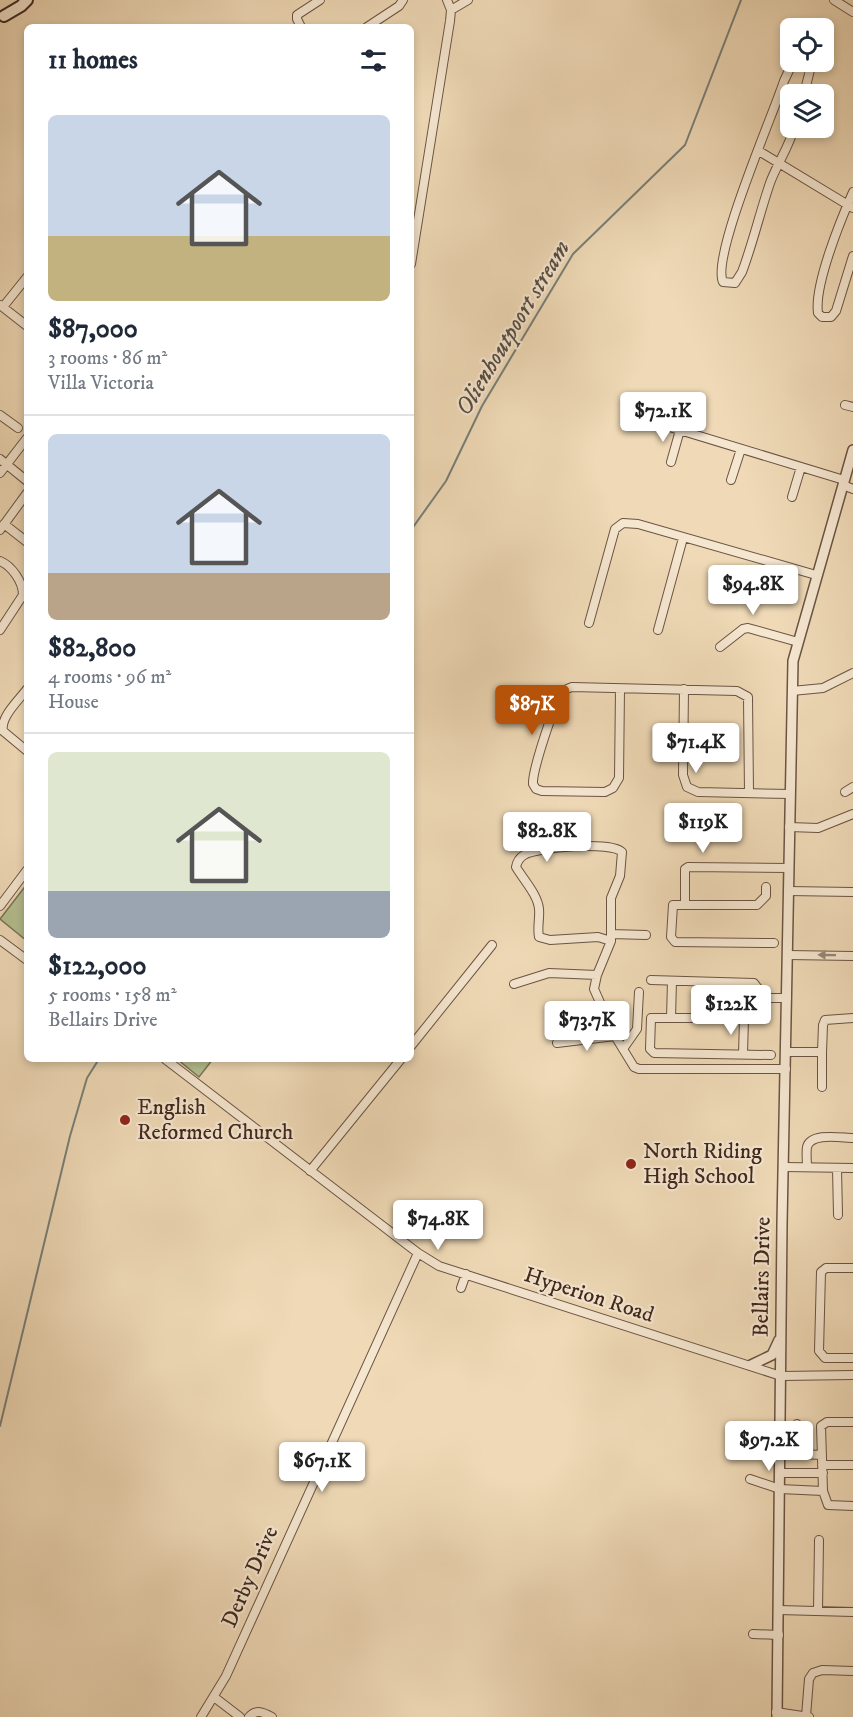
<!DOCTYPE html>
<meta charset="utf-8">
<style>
:root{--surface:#fff;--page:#f6f6f7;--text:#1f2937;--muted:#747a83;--line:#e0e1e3;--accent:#b45309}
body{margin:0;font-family:"IM FELL DW Pica",serif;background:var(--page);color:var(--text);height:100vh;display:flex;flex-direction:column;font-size:22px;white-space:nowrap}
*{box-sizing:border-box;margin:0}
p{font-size:20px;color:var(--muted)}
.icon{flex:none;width:33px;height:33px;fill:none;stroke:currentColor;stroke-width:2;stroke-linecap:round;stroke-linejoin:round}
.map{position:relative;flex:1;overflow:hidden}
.details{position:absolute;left:24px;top:24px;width:390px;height:1038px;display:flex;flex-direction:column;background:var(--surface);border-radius:9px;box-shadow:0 3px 9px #0003}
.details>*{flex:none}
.tools{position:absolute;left:780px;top:18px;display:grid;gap:12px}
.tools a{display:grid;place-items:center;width:54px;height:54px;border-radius:9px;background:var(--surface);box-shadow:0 3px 9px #0003;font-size:30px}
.price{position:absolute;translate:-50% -51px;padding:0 14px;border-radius:6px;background:#fff;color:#222;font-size:20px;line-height:39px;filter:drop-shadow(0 2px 3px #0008)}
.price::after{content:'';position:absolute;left:50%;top:36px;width:18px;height:14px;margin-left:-9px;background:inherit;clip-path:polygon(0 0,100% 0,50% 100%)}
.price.current{background:var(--accent);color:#fff}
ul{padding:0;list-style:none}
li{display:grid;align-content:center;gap:12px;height:318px;padding:0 24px}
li+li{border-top:2px solid var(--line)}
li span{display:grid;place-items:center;height:186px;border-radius:9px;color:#555}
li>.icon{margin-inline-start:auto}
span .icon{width:108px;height:108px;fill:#fffc;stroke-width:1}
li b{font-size:26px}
h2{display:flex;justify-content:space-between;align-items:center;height:72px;padding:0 24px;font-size:26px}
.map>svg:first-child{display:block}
.green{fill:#b5c091;stroke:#7a7457;stroke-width:1.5}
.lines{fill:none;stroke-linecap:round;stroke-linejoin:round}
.stream{stroke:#777f79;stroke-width:2}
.minor-casing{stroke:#6b5443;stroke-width:10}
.tertiary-casing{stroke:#6b5443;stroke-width:12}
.secondary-casing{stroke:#3f271d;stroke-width:14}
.minor{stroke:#f5e6d0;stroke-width:8}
.tertiary{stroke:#f5e6d0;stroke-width:9}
.secondary{stroke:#f5e6d0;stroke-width:10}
.oneway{fill:#9a8676}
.poi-dot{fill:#8f2418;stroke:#f5e6d0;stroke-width:2}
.labels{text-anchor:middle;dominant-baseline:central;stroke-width:4.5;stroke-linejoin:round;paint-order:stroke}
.poi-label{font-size:22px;fill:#3f271d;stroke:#f5e6d0;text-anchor:start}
.street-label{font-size:22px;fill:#3f271d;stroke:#f5e6d0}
.water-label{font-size:24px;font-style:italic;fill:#564c43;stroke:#f5e6d0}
</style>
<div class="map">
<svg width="853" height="1717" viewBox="0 0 853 1717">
<rect width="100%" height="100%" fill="#efd9b6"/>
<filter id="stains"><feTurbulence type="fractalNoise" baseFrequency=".00333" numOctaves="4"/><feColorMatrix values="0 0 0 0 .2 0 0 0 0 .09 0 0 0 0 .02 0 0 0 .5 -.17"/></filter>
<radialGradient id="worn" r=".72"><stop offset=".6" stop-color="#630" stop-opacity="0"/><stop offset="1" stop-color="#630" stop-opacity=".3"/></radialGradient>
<path class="green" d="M 27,884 L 27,941 L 0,919 Z
M 177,1059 L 213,1059 L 199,1077 Z"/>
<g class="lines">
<path class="stream" d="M 411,530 L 446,481 L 482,406 L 573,254 L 685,145 L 741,0
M 0,1426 L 70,1136 L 87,1078 L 99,1059"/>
<g class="minor-casing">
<path id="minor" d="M 834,0 L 853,12
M 451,10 L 468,0
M 301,27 L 297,19 L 297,15 L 320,0
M 367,27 L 399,6 L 403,0
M 794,128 C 789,147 777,164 770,183 C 760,212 753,243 742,272 L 735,283 L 723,282 C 711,257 773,115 784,81 L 792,64 L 796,62 L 810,70 L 804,94
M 759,151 L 853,208
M 853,192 C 841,219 814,285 818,313 L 822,317 L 831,317 L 836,311 L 853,256
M 411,264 L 450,21 L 451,10 L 447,0
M 0,305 L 27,326
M 3,307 L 27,277
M 845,405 L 853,407
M 0,415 L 18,428
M 650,421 L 844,480
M 0,459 L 27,481
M 671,462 L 680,430
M 0,473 L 27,438
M 731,480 L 741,449
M 843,485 L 853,489
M 792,497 L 801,467
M 4,524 L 27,542
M 0,530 L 27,493
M 0,561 C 12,566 23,582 23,595 L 0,630
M 761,583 L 769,562
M 589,623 L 615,529 L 623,523 L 638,524 L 816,575
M 658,630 L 683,538
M 720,647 L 743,629 L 748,628 L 798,642
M 27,689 C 19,700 0,717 3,731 L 27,751
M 620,689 L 619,778 L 613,788 L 605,792 L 542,791 L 536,789 L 533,784 C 532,772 555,699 564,691 C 566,689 569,688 572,687 L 737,691 L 748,697 L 749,793
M 684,689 L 683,775 L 687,787 L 698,792 L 790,794
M 792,691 L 823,688 L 853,673
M 845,792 L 853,787
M 789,827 L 818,828 L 853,814
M 766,887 L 766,896 L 757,905 L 673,905 L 671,937 L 675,942 L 774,943
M 788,891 L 853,892
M 685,904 L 685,869 L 688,867 L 789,868
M 0,906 L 27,870
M 611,934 L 646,935
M 0,940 L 27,960
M 611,941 L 598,937 L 550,940 L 539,937 C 537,927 540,918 539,909 C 538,895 523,879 516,867 C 517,862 519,858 524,855 C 537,847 612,841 622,852 L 620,876 L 611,898 L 611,941 L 597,975 L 594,989 L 615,1036 L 634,1067 L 639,1069 L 786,1069
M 788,955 L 853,956
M 651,980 L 754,983 L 765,998 L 787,998
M 514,984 L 549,973 L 597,975
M 765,998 L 764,1015 L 761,1018 L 651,1018 L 650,1049 L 654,1053 L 771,1055
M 671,1018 L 672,981
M 557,1043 L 615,1036
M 411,1046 L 492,945
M 623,1049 L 637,1029 L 639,992
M 786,1052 L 822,1052 L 823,1025 L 825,1020 L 853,1018
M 743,1054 L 744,1019
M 165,1059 L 418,1253 L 439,1266 L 781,1376 L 853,1375
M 822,1087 L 822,1052
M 784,1167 L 853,1168
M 807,1167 C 807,1161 806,1153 807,1147 C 811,1132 842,1138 853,1138
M 837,1168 L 838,1215
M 310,1171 L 401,1059
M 853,1268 L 826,1268 L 821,1272 L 819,1351 L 825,1358 L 853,1358
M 461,1288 L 466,1274
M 853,1422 L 827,1422 L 821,1426 L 823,1491 L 828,1505 L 853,1506
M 797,1424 L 799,1454 L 822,1455
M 822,1465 L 853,1465
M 781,1473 L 823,1473
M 750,1479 L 780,1489 L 823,1491
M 779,1610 L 853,1612
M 818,1611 L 819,1540
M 753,1634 L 779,1635
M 214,1697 L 240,1717
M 776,1712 L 809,1717
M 806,1716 L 809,1679 L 813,1673 L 822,1670 L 853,1671
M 201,1717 L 226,1676 L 418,1253
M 249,1717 C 256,1709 263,1712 272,1717"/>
</g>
<g class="tertiary-casing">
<path id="tertiary" d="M 751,1365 L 772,1355 L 779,1340
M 777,1717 L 782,1224 L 793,661 L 853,450"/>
</g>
<g class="secondary-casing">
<path id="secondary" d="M 4,16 L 21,6 L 27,0"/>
</g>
<use href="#minor" class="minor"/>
<use href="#tertiary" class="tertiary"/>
<use href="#secondary" class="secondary"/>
</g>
<defs><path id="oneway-solid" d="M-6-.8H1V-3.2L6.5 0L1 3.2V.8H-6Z" transform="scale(1.5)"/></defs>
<use class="oneway" href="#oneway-solid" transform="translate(827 955) rotate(-179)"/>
<g class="poi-dot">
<circle cx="125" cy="1120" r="6"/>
<circle cx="631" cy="1164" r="6"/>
</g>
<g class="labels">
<g class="poi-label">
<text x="137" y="1107">English<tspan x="137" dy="25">Reformed Church</tspan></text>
<text x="643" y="1151">North Riding<tspan x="643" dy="25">High School</tspan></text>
</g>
<g class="street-label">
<text transform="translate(762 1277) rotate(-89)">Bellairs Drive</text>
<text transform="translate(589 1295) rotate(18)">Hyperion Road</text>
<text transform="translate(250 1577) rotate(-66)">Derby Drive</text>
</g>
<g class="water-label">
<text transform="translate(513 328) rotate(-59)">Olienhoutpoort stream</text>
</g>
</g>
<rect width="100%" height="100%" filter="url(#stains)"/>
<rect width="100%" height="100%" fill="url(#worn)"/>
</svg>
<div class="tools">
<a><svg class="icon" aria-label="locate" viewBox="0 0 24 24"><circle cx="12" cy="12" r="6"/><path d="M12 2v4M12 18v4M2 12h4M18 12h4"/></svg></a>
<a><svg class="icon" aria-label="layers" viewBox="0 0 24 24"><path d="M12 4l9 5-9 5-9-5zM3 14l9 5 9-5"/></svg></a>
</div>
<b class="price" style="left:663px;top:443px">$72.1K</b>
<b class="price" style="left:753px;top:616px">$94.8K</b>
<b class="price current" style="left:532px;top:736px">$87K</b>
<b class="price" style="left:696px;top:774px">$71.4K</b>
<b class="price" style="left:703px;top:854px">$119K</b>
<b class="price" style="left:547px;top:863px">$82.8K</b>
<b class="price" style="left:731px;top:1036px">$122K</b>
<b class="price" style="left:587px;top:1052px">$73.7K</b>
<b class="price" style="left:438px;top:1251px">$74.8K</b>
<b class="price" style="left:769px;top:1472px">$97.2K</b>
<b class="price" style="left:322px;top:1493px">$67.1K</b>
<section class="details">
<h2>11 homes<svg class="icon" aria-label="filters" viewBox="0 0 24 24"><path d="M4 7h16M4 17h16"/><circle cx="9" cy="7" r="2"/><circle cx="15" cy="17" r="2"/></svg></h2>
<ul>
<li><span style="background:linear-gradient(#c9d6e8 65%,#c2b280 0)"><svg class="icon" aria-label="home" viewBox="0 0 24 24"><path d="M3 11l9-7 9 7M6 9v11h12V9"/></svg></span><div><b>$87,000</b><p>3 rooms · 86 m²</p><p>Villa Victoria</p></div></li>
<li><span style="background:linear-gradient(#c9d6e8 75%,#b9a48a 0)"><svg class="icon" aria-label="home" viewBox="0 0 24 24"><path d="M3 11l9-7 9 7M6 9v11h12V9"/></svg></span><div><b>$82,800</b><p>4 rooms · 96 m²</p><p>House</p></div></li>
<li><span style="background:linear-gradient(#dfe7d0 75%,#9aa5b1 0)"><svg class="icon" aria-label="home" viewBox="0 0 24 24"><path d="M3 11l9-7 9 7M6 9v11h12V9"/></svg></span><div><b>$122,000</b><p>5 rooms · 158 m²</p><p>Bellairs Drive</p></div></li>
</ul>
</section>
</div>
